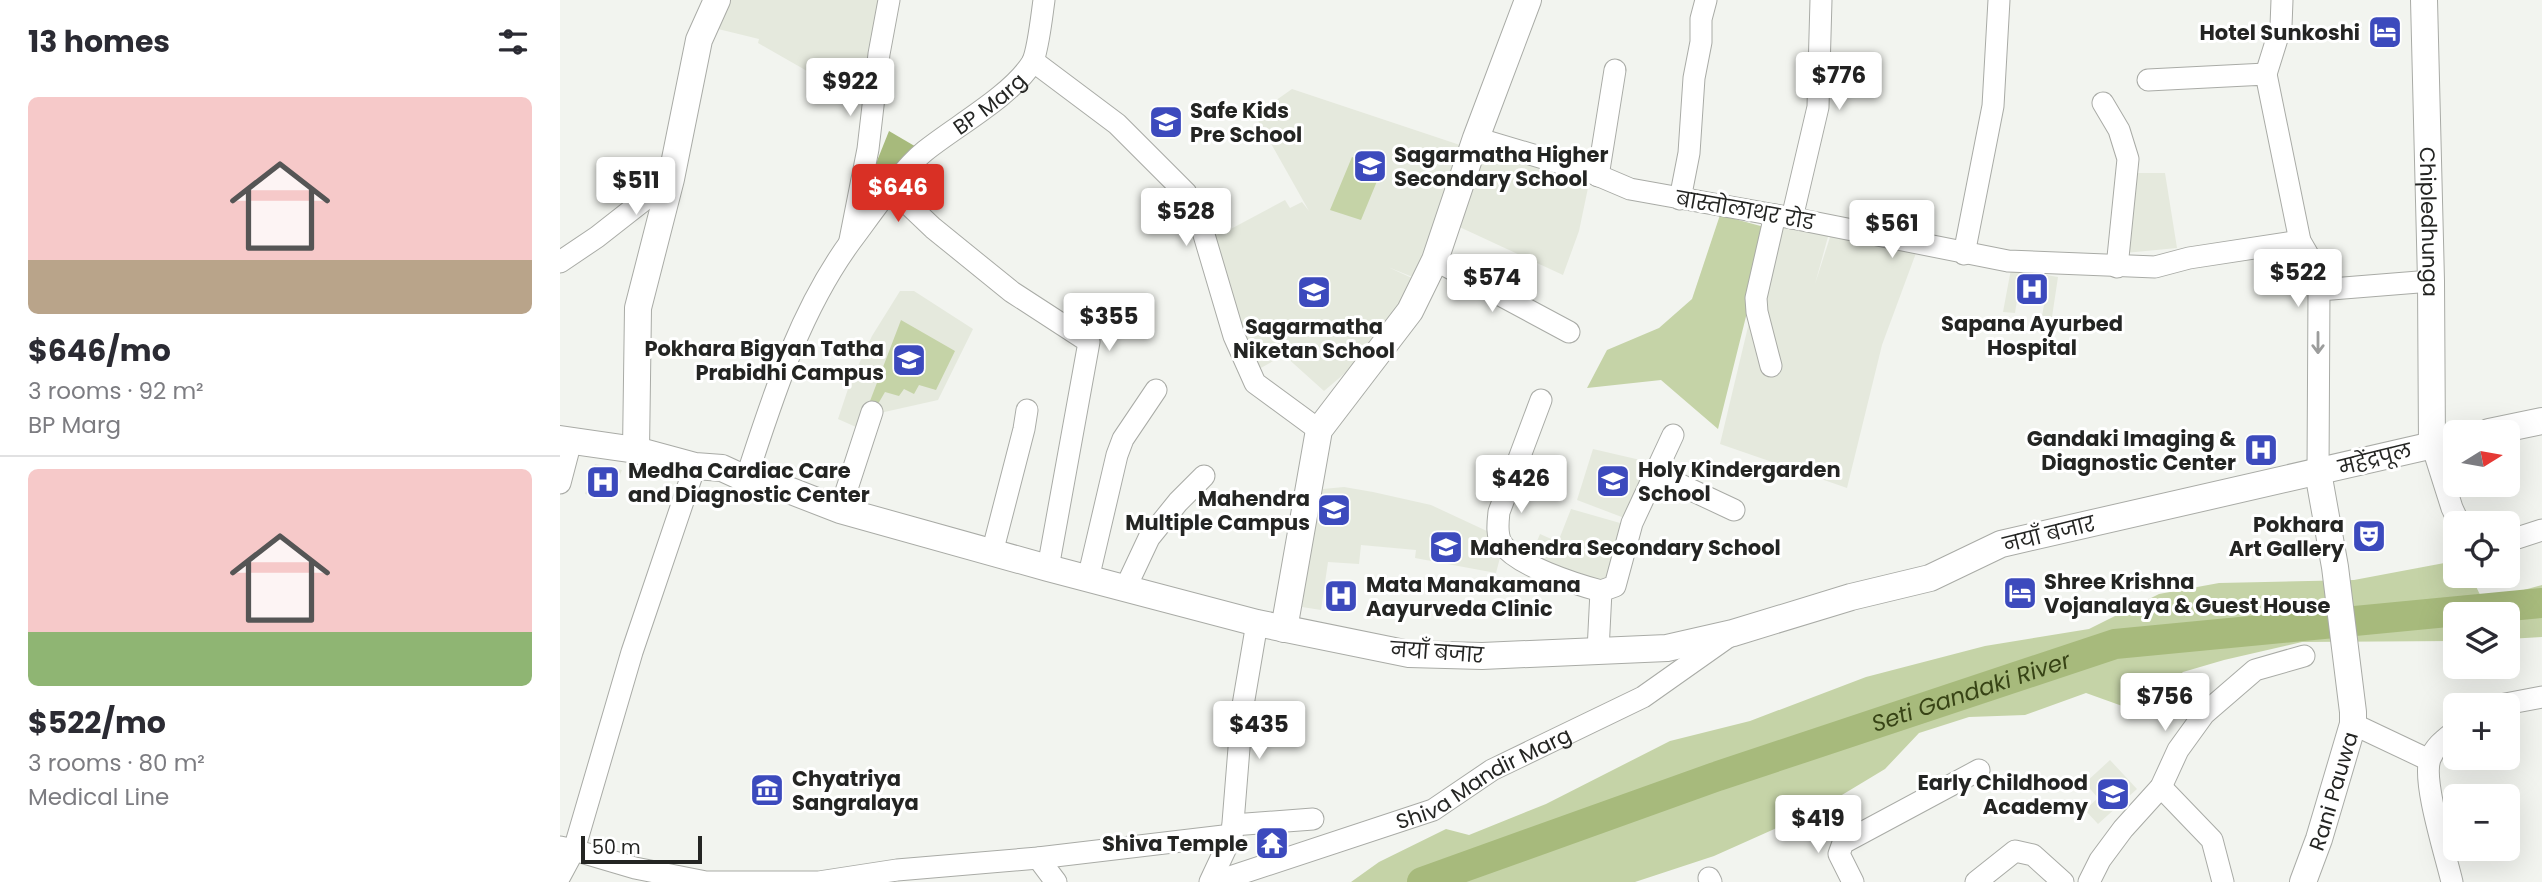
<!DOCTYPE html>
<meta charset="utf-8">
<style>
:root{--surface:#fff;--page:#f7f7f7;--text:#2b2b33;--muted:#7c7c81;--line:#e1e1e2;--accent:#d93025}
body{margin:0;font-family:Poppins,"Noto Sans Devanagari",sans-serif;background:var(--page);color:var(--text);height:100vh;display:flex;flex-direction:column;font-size:26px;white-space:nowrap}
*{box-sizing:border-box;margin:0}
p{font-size:23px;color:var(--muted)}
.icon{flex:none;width:38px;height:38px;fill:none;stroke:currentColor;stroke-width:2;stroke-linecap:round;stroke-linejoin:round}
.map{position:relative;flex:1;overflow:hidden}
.drawer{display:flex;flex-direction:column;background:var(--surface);width:560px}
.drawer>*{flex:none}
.needle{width:46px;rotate:79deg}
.controls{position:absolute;left:1883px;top:420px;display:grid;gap:14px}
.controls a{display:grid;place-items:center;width:77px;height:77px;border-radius:10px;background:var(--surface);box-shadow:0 7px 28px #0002;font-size:35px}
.scale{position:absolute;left:21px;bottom:18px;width:121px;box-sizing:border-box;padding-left:7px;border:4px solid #242523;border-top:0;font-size:19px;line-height:24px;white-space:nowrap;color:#242523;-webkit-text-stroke:5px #fff;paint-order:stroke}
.price{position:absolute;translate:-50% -60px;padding:0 16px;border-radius:7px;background:#fff;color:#222;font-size:23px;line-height:46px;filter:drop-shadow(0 2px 4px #0008)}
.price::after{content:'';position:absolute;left:50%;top:42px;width:21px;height:16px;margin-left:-10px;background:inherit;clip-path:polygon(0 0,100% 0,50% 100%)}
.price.selected{background:var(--accent);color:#fff}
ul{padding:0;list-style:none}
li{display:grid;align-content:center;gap:14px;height:371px;padding:0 28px}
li+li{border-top:2px solid var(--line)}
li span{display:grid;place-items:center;height:217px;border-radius:10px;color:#555}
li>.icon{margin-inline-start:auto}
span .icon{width:126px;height:126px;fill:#fffc;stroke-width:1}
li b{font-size:30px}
h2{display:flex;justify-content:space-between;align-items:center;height:84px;padding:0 28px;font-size:30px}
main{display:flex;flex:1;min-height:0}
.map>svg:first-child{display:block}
.built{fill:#e5e9dd}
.green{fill:#c5d3a7}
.water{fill:#a7ba7c}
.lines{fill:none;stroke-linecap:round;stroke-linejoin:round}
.river{stroke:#a7ba7c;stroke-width:30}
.minor-casing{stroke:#a9aba6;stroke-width:23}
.major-casing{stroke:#a9aba6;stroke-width:28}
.minor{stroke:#fff;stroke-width:21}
.major{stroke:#fff;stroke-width:26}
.oneway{stroke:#9c9d9c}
.labels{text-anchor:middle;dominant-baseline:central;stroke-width:6;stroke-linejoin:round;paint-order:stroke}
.poi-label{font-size:21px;font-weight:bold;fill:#242523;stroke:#fff;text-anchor:start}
.street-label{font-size:21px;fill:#242523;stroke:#fff}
.water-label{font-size:23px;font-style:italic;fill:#374315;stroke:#fff}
</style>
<main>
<section class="drawer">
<h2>13 homes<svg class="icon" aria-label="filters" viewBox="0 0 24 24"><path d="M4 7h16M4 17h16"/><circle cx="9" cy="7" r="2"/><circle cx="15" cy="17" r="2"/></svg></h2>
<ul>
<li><span style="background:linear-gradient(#f6c9c9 75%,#b9a48a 0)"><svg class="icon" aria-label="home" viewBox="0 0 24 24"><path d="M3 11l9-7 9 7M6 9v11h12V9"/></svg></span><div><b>$646/mo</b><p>3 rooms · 92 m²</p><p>BP Marg</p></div></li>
<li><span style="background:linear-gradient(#f6c9c9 75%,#8fb573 0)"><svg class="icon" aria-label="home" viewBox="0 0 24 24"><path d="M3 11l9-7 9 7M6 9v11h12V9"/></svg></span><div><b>$522/mo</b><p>3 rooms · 80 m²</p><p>Medical Line</p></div></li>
</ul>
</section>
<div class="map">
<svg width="1982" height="882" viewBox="0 0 1982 882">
<rect width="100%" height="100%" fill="#f2f4ef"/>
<path class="built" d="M 162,0 L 320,0 L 305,93 L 282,91 L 198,43 L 199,39 L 154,28 Z
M 732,89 L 903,146 L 855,278 L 828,267 L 854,279 L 811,351 L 764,391 L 724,355 L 690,374 L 643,239 L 667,231 L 725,200 L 730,208 L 742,202 L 749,211 L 695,115 Z
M 923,144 L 1029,183 L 1019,231 L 1003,275 L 893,224 Z
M 1572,173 L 1605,173 L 1617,248 L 1565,253 Z
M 1219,220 L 1269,233 L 1255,284 L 1271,234 L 1356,253 L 1322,345 L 1287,488 L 1160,444 L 1197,289 Z
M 1451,269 L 1498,277 L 1492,317 L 1482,316 L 1484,305 L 1457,300 L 1455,313 L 1443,312 Z
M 340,291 L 354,291 L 413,329 L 378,400 L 320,413 L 306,406 L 296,427 L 278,419 L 290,383 L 312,336 Z
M 1033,449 L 1089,462 L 1067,519 L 1017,500 Z
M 35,464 L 62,470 L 50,499 L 25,494 Z
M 784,487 L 813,492 L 871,505 L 929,532 L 925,543 L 942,550 L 936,573 L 855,558 L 856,550 L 801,545 L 799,564 L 768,562 L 761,610 L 742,607 L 754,527 L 763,489 Z
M 1011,509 L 1067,525 L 1050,587 L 968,563 L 980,534 L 998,542 Z
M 1550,760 L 1577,789 L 1538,824 L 1525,810 L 1538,798 L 1525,783 Z"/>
<path class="green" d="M 792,157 L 822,169 L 801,220 L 770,210 Z
M 1160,215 L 1208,228 L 1158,429 L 1101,380 L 1027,388 L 1047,350 L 1099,328 L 1132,299 Z
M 341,320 L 395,351 L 376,390 L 359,385 L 354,394 L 344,389 L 339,396 L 325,392 L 318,404 L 310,401 Z
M 1895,561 L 1895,576 L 1911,576 L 1923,601 L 1982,585 L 1982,637 L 1948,639 L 1948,614 L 1895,614 L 1895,641 L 1742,642 L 1664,660 L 1623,672 L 1579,712 L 1526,693 L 1465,715 L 1409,717 L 1359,733 L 1325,769 L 1257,810 L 1154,856 L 1075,882 L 791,882 L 819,862 L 886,829 L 909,835 L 986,804 L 1110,741 L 1190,721 L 1306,677 L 1425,646 L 1529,629 L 1599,594 L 1659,583 L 1794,580 Z"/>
<path class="water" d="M 329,131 L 358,148 L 317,193 L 307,186 Z"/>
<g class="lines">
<path class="river" id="s1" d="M 862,882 L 1158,776 L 1555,644 L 1982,603"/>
<g class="minor-casing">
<g id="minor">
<path d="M 473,61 L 557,124 L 626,193 L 639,218 L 674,336 L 695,383 L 759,430"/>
<path d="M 1706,74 L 1721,26 L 1722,0"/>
<path d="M 1588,80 L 1706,74 L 1740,241"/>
<path d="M 1543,103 L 1559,130 L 1568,159 L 1557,267"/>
<path d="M 916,138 L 1030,172 L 1070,189 L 1232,218 L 1448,261 L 1595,267 L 1629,258 L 1740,241 L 1751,260 L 1759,290"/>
<path d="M 1038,176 L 1055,70"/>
<path d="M 332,189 L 373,228 L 452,292 L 529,342 L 488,568"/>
<path d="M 1120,199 L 1129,153 L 1134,78 L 1141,42 L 1141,19 L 1146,0"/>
<path d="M 1232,218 L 1258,107 L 1261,0"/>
<path d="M 290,240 L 308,149 L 319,54 L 329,0"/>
<path d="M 1404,254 L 1433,106 L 1439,0"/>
<path d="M 875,260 L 1009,332"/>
<path d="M 0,262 L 37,237 L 111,179"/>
<path d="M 1211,366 L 1197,312 L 1196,298 L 1215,215"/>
<path d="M 981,400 L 939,512 C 938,522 936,535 942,544 C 958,566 1015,584 1041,591"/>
<path d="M 1872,445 L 1892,508 L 1899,523"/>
<path d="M 135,466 L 72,652 L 14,850 L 75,868 L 146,882 L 259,882 L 337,870 L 478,858 L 672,835"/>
<path d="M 1758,472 L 1759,290 L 1871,281"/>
<path d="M 1095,473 L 1174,510"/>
<path id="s2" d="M 186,479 C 213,397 239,312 291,241 C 310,216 341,170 365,151 C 396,126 451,96 472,63 C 478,52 482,14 484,0"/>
<path d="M 0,483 L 11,441"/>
<path d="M 280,510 L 312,412"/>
<path d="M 1948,541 L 1982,530"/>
<path d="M 432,553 L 464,429 L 467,410"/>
<path d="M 528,579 L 557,455 L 563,439 L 596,390"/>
<path d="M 565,589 L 589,538 L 618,502 L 644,476"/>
<path d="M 1038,651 L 1041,591 L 1055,586 L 1072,523 L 1113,435"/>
<path d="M 1940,705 L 1982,697"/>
<path d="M 1793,724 L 1869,760"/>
<path d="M 1601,787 L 1652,840 L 1663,882"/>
<path d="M 673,825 L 753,819"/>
<path d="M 478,858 L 496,882"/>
<path d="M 0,876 L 14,850 L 0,847"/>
<path d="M 1149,878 L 1151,882"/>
<path d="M 650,882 L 672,835 L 682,711 L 697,623"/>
<path id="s3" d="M 655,882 L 873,810 L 932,770 L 1083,697 L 1168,637"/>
<path d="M 1293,882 L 1279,854 L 1283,843 L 1419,770"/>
<path d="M 1416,882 L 1455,851 L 1473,855 L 1503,882"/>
<path d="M 1529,882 L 1540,860 L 1563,829 L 1601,787 L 1618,750 L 1644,714 L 1695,670 L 1744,656"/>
<path d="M 1892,882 C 1886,856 1862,781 1870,759 C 1875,746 1885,739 1895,731"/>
</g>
</g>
<g class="major-casing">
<g id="major">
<path id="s4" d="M 1864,0 L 1871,281 L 1872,445"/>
<path d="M 1929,432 L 1982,421"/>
<path d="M 0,439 L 76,450 L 135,466 L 162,468 L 186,479 L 203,480 L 280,510 L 488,568 L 697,623 L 849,654 L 922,656 L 1107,648 L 1173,633 L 1291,597 L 1370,578 L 1441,544 L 1895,440"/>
<path d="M 76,450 L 78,308 L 111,179 L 139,40 L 157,0"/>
<path d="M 724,629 L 759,430 L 850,311 L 875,260 L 916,138 L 968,0"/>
<path id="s5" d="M 1743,882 L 1759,839 L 1793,724 L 1793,712 L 1775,567 L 1758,472"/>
</g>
</g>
<use href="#minor" class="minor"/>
<use href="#major" class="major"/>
</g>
<defs><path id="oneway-shaft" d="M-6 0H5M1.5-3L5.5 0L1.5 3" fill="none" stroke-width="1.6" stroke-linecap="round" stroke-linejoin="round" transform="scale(1.75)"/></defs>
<use class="oneway" href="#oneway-shaft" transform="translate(1758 343) rotate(90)"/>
<defs>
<g id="hotel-square" transform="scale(1.75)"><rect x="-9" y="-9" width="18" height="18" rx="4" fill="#3c4abd" stroke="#fff"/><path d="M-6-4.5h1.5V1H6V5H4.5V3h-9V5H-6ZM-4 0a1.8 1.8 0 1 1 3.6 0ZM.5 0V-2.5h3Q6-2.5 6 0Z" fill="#fff"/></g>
<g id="school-square" transform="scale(1.75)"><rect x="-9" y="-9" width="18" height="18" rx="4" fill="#3c4abd" stroke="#fff"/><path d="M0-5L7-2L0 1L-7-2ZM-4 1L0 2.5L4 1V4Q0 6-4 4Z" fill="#fff"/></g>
<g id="university-square" transform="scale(1.75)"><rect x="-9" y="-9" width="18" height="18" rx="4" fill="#3c4abd" stroke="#fff"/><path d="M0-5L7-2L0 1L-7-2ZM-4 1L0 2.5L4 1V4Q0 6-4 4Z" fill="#fff"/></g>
<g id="hospital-square" transform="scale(1.75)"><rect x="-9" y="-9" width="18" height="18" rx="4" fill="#3c4abd" stroke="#fff"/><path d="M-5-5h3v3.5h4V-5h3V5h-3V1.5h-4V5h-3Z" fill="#fff"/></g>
<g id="theatre-square" transform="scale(1.75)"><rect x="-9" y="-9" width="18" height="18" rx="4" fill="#3c4abd" stroke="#fff"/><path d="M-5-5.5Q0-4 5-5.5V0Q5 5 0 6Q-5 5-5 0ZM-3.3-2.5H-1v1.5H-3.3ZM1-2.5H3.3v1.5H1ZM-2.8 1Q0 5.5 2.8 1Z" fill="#fff"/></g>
<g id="museum-square" transform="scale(1.75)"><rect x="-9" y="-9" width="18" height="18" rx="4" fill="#3c4abd" stroke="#fff"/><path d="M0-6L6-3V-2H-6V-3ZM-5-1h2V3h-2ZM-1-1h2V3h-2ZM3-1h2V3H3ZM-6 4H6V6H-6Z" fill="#fff"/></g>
<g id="temple-square" transform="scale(1.75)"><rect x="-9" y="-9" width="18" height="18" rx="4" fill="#3c4abd" stroke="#fff"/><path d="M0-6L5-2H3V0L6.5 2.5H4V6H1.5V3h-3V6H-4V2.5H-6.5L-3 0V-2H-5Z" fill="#fff"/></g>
</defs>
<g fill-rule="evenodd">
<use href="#hotel-square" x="1825" y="32"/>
<use href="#school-square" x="606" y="122"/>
<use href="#university-square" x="810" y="166"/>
<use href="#hospital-square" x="1472" y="289"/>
<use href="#school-square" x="754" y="292"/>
<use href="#university-square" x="349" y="360"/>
<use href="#hospital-square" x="1701" y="450"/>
<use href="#school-square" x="1053" y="481"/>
<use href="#hospital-square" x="43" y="482"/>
<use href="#university-square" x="774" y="510"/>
<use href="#theatre-square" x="1809" y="536"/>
<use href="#school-square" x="886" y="547"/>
<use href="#hotel-square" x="1460" y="593"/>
<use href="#hospital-square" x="781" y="596"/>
<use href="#museum-square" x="207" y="790"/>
<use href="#school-square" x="1553" y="794"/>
<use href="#temple-square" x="712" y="843"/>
</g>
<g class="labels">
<g class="poi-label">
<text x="1800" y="32" text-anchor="end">Hotel Sunkoshi</text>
<text x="630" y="110">Safe Kids<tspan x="630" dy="24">Pre School</tspan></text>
<text x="834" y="154">Sagarmatha Higher<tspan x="834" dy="24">Secondary School</tspan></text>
<text x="1472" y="323" text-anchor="middle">Sapana Ayurbed<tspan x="1472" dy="24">Hospital</tspan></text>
<text x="754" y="326" text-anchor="middle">Sagarmatha<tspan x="754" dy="24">Niketan School</tspan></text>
<text x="324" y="348" text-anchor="end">Pokhara Bigyan Tatha<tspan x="324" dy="24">Prabidhi Campus</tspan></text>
<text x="1676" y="438" text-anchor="end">Gandaki Imaging &amp;<tspan x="1676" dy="24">Diagnostic Center</tspan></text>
<text x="1078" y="469">Holy Kindergarden<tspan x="1078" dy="24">School</tspan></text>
<text x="68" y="470">Medha Cardiac Care<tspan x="68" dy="24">and Diagnostic Center</tspan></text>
<text x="750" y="498" text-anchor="end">Mahendra<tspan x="750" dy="24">Multiple Campus</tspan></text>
<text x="1784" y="524" text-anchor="end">Pokhara<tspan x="1784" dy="24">Art Gallery</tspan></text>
<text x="910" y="547">Mahendra Secondary School</text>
<text x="1484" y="581">Shree Krishna<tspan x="1484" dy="24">Vojanalaya &amp; Guest House</tspan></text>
<text x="806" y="584">Mata Manakamana<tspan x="806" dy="24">Aayurveda Clinic</tspan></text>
<text x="232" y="778">Chyatriya<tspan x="232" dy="24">Sangralaya</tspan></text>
<text x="1528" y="782" text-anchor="end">Early Childhood<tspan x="1528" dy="24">Academy</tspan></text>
<text x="688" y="843" text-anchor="end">Shiva Temple</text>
</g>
<g class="street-label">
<text stroke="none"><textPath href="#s2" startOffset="458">BP Marg</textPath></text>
<text transform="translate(1185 210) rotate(10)">बास्तोलाथर रोड</text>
<text stroke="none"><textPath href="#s4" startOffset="222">Chipledhunga</textPath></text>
<text transform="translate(1815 459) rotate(-14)">महेंद्रपूल</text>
<text transform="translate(1489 534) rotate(-14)">नयाँ बजार</text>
<text transform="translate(877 652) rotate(4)">नयाँ बजार</text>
<text stroke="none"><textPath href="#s3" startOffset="289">Shiva Mandir Marg</textPath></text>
<text stroke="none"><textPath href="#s5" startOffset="96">Rani Pauwa</textPath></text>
</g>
<g class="water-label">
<text stroke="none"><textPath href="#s1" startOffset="581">Seti Gandaki River</textPath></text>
</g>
</g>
</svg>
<div class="controls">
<a><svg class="needle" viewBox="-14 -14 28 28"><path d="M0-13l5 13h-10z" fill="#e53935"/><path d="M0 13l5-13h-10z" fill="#7c7c81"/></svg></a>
<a><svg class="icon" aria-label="locate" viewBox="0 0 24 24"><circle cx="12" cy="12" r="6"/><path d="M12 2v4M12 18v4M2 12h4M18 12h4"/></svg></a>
<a><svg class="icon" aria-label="layers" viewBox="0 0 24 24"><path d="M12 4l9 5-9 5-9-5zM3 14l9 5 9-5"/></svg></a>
<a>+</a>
<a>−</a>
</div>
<div class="scale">50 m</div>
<b class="price" style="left:1279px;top:112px">$776</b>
<b class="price" style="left:290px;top:118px">$922</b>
<b class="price" style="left:76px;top:217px">$511</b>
<b class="price selected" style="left:338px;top:224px">$646</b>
<b class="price" style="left:626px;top:248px">$528</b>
<b class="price" style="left:1332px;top:260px">$561</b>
<b class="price" style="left:1738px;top:309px">$522</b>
<b class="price" style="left:932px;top:314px">$574</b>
<b class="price" style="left:549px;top:353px">$355</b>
<b class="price" style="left:961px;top:515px">$426</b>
<b class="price" style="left:1605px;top:733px">$756</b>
<b class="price" style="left:699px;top:761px">$435</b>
<b class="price" style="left:1258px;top:855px">$419</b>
</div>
</main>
